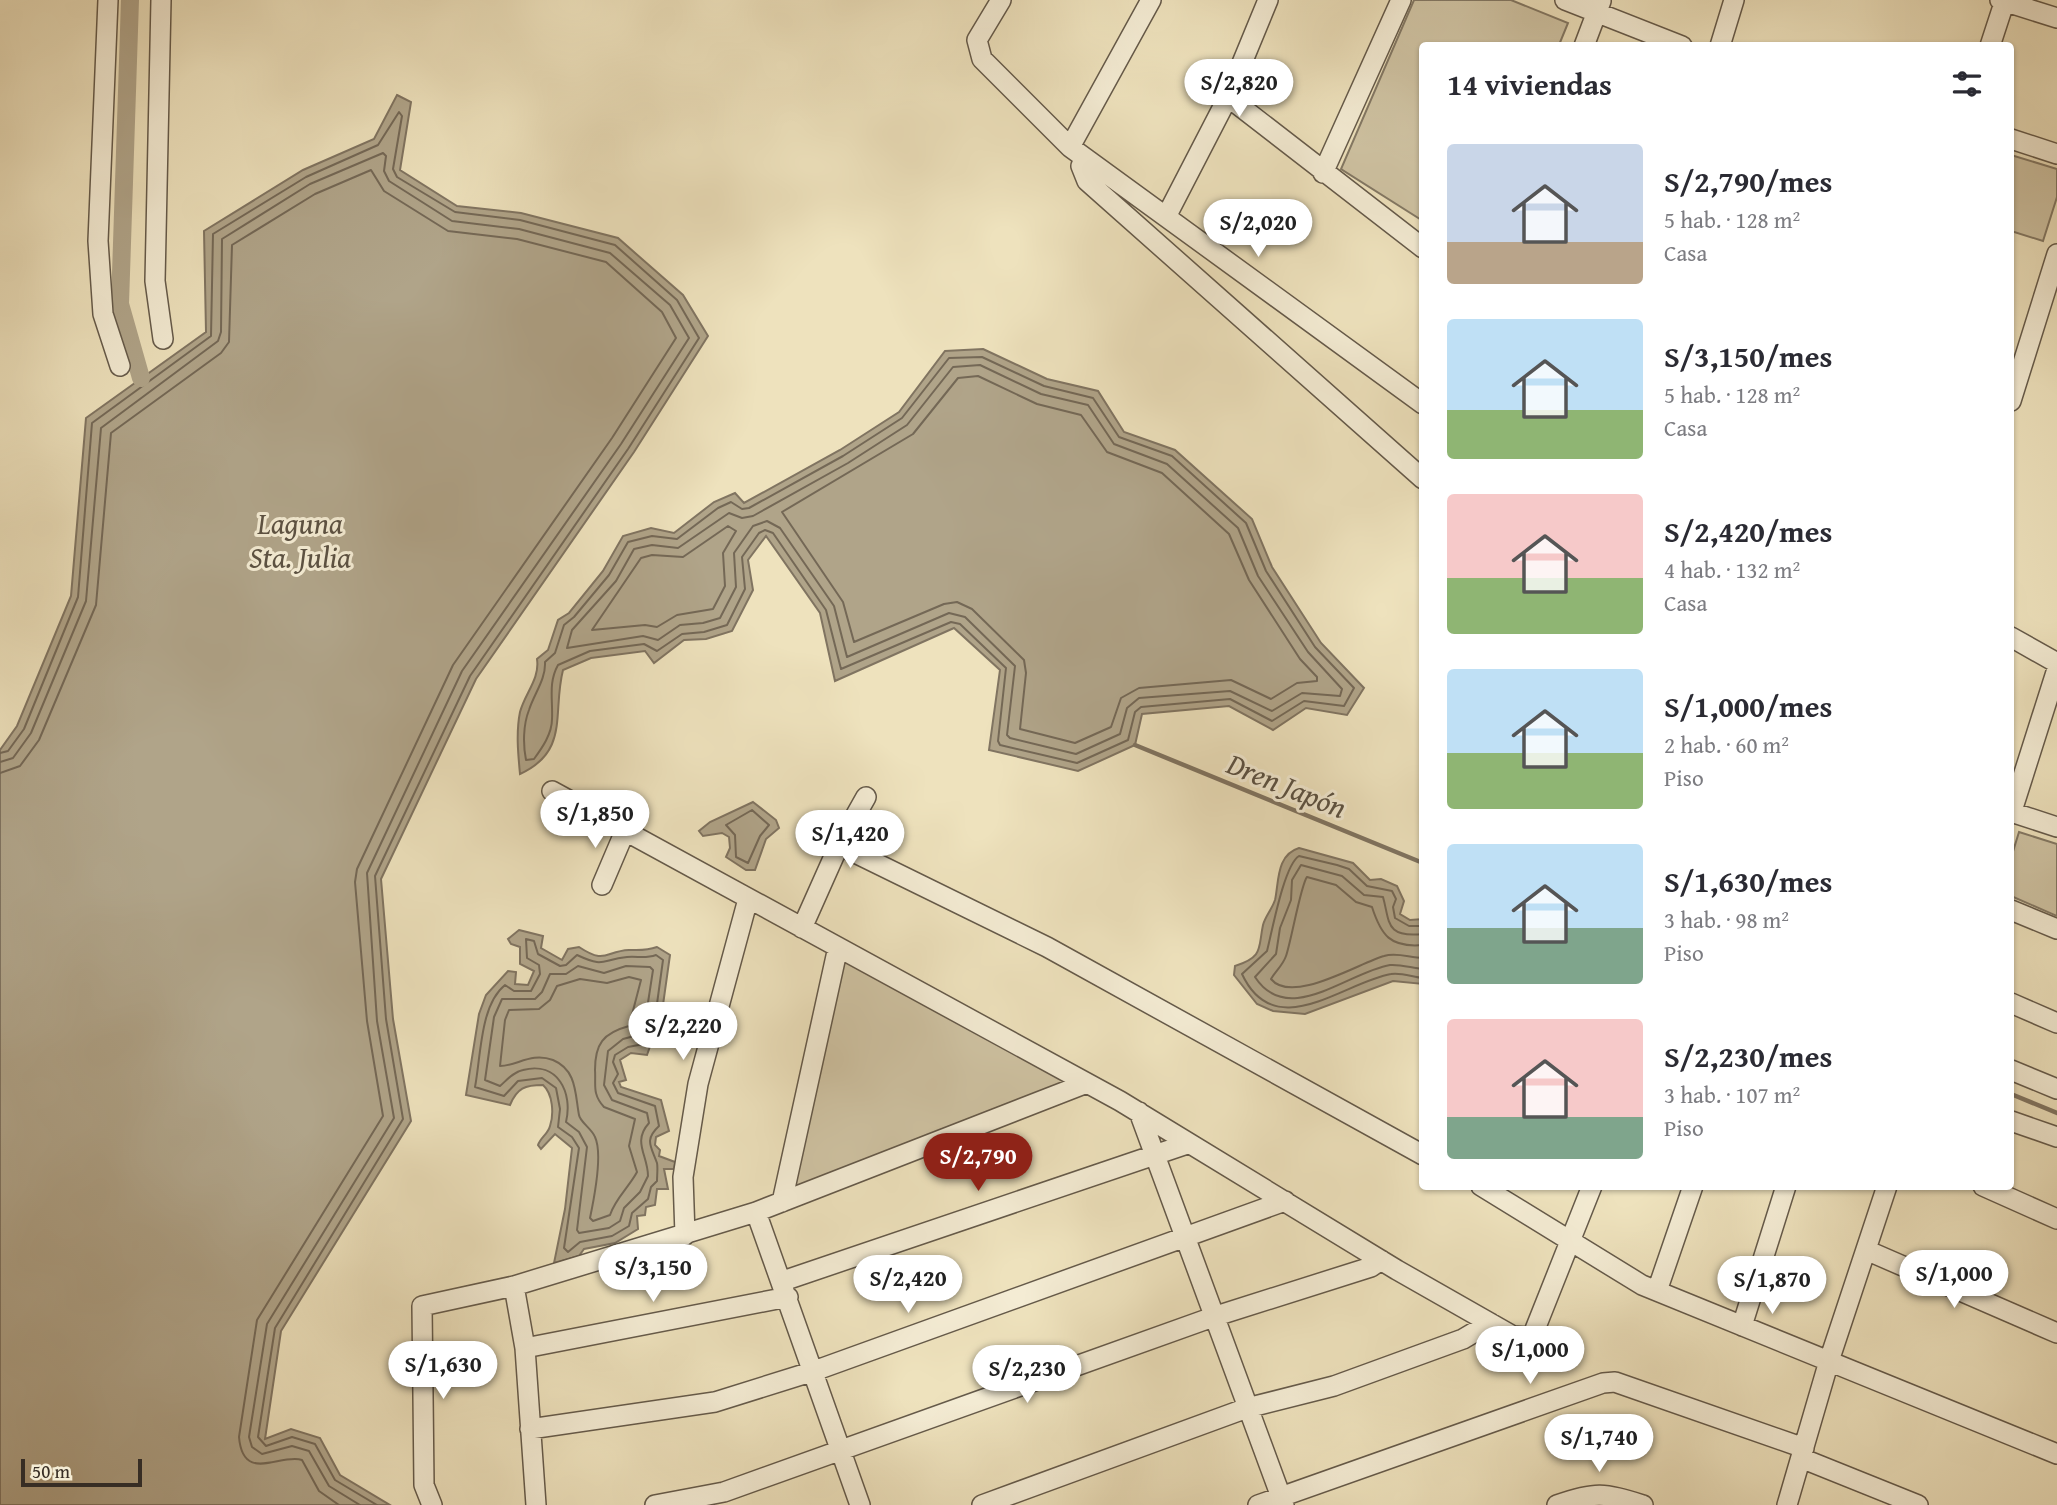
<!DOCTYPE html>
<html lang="es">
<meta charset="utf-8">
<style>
:root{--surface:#fff;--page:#f2f2f3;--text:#2b2b33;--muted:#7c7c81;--accent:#8f2418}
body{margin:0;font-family:"Gentium Book Plus",serif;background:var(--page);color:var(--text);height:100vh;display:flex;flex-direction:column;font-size:26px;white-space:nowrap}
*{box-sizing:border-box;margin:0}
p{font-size:23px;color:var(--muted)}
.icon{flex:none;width:38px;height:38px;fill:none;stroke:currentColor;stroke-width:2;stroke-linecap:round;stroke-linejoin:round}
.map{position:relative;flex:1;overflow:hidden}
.side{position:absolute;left:1419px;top:42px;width:595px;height:1148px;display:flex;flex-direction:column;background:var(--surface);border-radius:7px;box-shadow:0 2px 5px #0004}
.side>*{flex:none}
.scale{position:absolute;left:21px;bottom:18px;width:121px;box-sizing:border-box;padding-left:7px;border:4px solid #372d24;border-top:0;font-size:19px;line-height:24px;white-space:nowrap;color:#372d24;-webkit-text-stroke:5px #f4ecd4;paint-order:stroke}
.price{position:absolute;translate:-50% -60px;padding:0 16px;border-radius:24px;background:#fff;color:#222;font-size:23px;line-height:46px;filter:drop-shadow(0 2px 4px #0008)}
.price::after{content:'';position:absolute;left:50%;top:42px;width:21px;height:16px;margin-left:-10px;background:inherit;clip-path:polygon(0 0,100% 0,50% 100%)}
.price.selected{background:var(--accent);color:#fff}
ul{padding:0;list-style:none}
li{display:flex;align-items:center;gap:21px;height:175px;padding:0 28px}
li span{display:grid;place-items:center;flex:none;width:196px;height:140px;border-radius:7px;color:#555}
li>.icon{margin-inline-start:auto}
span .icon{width:84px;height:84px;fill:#fffc;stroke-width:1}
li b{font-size:30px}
h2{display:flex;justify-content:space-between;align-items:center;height:84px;padding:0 28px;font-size:30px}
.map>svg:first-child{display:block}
.green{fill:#cfc3a3;stroke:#837864;stroke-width:2}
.water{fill:#b0a489;stroke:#807461;stroke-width:2}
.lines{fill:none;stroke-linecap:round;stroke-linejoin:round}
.shore{stroke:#746856;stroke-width:2}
.stream{stroke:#807461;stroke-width:4.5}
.canal{stroke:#b0a489;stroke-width:18}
.minor-casing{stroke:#655a4a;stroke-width:22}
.minor{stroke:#f4ecd4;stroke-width:19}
.labels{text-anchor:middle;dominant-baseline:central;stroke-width:6;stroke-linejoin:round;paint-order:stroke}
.water-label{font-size:30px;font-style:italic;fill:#5b5142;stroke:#f4ecd4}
</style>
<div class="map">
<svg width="2057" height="1505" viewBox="0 0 2057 1505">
<rect width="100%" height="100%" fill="#eee2bd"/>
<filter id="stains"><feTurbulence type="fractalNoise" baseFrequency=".00286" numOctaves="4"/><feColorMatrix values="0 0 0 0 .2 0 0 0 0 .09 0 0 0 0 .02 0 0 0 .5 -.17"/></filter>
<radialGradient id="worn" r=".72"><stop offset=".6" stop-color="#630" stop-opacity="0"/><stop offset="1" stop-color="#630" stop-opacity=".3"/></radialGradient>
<path class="green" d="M 1414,0 L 1511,0 L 1568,23 L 1559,45 L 1423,46 L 1423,221 L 1341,169 Z
M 2011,155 L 2057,169 L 2057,197 L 2043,241 L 2011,231 Z
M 2019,832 L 2057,844 L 2057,916 L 2011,896 L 2011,858 Z
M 841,955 L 1073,1081 L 789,1194 Z"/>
<path class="water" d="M 397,95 L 411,102 L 400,170 L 457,206 L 521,213 L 618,238 L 683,295 L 708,336 L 634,452 L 476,679 L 381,879 L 393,1019 L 411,1121 L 281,1331 L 265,1439 L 291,1429 L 320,1438 L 340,1475 L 390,1505 L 0,1505 L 0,750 L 17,726 L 71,596 L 86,418 L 206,332 L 204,231 L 303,170 L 374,139 Z
M 983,349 L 1047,379 L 1098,391 L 1124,432 L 1175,450 L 1252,519 L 1272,567 L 1321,643 L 1364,688 L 1347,715 L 1306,708 L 1273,730 L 1229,706 L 1142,714 L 1135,745 L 1078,771 L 989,750 L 1000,670 L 954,628 L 835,681 L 820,613 L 766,536 L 748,560 L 753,590 L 732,631 L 706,639 L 684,640 L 654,663 L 645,651 L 591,658 L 563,670 C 552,713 570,751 520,774 C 518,753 516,732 520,712 C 525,693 540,679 537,659 L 548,650 L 558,620 L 569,613 L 603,571 L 623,536 L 651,528 L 674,533 L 714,502 L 735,493 L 744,503 L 840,450 L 899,412 L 945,351 Z
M 753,802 L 776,820 L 779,828 L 766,839 L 755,870 L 746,870 L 726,857 L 730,848 L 729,837 L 722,833 L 703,836 L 699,831 L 710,822 Z
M 1299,848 L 1353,863 L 1370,880 L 1381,879 L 1397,886 L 1404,901 L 1400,914 L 1410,920 L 1423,919 L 1423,984 L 1393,981 L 1305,1014 L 1273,1011 L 1257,1004 L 1234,975 L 1235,966 C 1264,957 1258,948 1263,925 C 1265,917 1272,909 1275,900 C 1279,882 1276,855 1299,848 Z
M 519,930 L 543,936 L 541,948 L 562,960 L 568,949 L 579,947 C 606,965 605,951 629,950 C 640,950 646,951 657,947 L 670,955 L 662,1012 L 647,1055 L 631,1053 L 620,1060 L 626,1080 L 619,1082 L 621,1087 L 661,1100 L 669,1131 L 656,1137 L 655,1145 L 660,1150 L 659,1156 L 675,1162 L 674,1169 L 664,1169 L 668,1189 L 657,1189 L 655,1205 L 646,1207 L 645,1215 L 637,1216 L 638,1229 L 615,1243 L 584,1249 L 579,1256 L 554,1263 L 565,1209 L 572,1148 L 555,1134 L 541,1149 L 538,1145 C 541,1137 548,1134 550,1126 C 554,1114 553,1094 543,1085 C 525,1085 517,1088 510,1105 L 466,1095 L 479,1014 L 486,995 L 508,971 L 516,972 L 515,984 L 528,985 L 534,971 L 520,964 L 520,947 L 511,944 L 508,939 Z"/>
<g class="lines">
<path class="shore" d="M 982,357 L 1044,386 L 1093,398 L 1119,437 L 1172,456 L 1246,523 L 1266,571 L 1315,647 L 1354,688 L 1344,706 L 1304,701 L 1272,721 L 1230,699 L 1141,707 L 1135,712 L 1128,740 L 1077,763 L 1000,745 L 998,741 L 1006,668 L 960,624 L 951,622 L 841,669 L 826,610 L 773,533 L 765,530 L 759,533 L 742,557 L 745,589 L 727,625 L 704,632 L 682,634 L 657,651 L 644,644 L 590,651 L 558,665 C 548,683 553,700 552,719 C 552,734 542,748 534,759 L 526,760 C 523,745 523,725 529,710 C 534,694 546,679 545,662 L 555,653 L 564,625 L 574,617 L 609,575 L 628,542 L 652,536 L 677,539 L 718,508 L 731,502 L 742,509 L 749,508 L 843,456 L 902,418 L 949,358 Z
M 980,365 L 1041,394 L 1088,405 L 1114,444 L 1167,464 L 1238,528 L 1258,576 L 1308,652 L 1342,689 L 1340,696 L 1302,693 L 1272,711 L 1230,691 L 1139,698 L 1127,708 L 1120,734 L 1076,754 L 1010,738 L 1007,735 L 1015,666 L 965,617 L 949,613 L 847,657 L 834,606 L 780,528 L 767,521 L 753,526 L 734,553 L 736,587 L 720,618 L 703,623 L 680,625 L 658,640 L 643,636 L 567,648 L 572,630 L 616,581 L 634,549 L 652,545 L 678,548 L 729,513 L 742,518 L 753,516 L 848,463 L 907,425 L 953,367 Z
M 978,376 L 1037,404 L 1081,415 L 1107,452 L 1162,473 L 1229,534 L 1249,580 L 1300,659 L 1317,677 L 1317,681 L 1297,683 L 1271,699 L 1231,680 L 1139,688 L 1121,698 L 1111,727 L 1075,743 L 1020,729 L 1026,673 L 1024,660 L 972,609 L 957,602 L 944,604 L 854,642 L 843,602 L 782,512 L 913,434 L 958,378 Z
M 728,526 L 736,531 L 723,553 L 725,586 L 713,609 L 677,615 L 657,627 L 645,625 L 592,630 L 641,558 L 652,555 L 683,557 Z
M 0,753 L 8,751 L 24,729 L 78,597 L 92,423 L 211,336 L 213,234 L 306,177 L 378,145 L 399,112 L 402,116 L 393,169 L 397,177 L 455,212 L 520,220 L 615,245 L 677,300 L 699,338 L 628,449 L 470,676 L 375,876 L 386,1019 L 403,1119 L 275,1328 L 258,1437 L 266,1446 L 292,1437 L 315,1444 L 335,1480 L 377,1505
M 0,762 L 13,758 L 31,733 L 86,601 L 101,428 L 218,341 L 221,332 L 222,239 L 310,184 L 383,153 L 386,156 L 384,171 L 389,181 L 452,221 L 519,229 L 610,253 L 670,305 L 689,338 L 621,444 L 462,671 L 367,873 L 377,1021 L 394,1118 L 267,1324 L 249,1437 L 252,1447 L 262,1454 L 292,1446 L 309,1451 L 329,1486 L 360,1505
M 0,773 L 20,766 L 39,740 L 96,605 L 111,433 L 221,353 L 229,342 L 232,245 L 315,194 L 371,170 L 384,191 L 448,231 L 517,239 L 606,262 L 662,312 L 676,338 L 612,438 L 453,665 L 357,869 L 355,882 L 367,1021 L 383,1116 L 257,1320 L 239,1437 C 243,1484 280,1453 302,1460 L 319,1491 L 339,1505
M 752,810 L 769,825 L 760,836 L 748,863 L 736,857 L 735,835 L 726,825 Z
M 1423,926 L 1409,926 L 1395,918 L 1393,907 L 1396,899 L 1392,891 L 1367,886 L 1349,869 L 1337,865 L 1299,856 C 1284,865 1272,932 1267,951 L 1242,974 C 1275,1045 1344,982 1391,974 C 1400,972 1413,977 1423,978
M 1423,934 C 1385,938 1390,922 1383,897 L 1364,895 L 1342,876 L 1301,865 L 1292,880 L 1291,900 L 1280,928 L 1276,954 L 1255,977 C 1288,1028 1348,972 1390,965 C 1400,964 1412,968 1423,969
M 526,939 L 534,941 L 538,954 L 560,966 L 566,965 L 577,955 C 605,968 600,960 627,957 C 638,956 645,959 656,955 L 663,960 L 656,1011 L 644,1044 L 628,1047 L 615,1055 L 613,1062 L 618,1074 L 613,1083 L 618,1093 L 655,1106 L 659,1126 C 644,1140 651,1146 657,1163 C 658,1167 657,1176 657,1181 L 651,1187 L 648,1199 L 632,1213 L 629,1226 L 612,1236 L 580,1242 L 568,1252 L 564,1248 L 579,1148 L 572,1137 L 558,1127 L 560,1109 L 556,1088 L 542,1078 L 518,1081 L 504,1096 L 475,1087 C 481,1056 480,1005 505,985 L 514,991 L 531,991 L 540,974 L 539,965 L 527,958 Z
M 1423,945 C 1390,948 1381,935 1372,907 L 1356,902 L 1336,885 L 1307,877 C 1301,884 1291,942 1286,956 C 1283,965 1275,972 1271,979 C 1292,1005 1359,963 1384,956 C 1397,952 1410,958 1423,958
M 578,966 L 604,973 L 626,966 L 650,967 L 653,970 L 647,1009 L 638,1035 L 623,1039 L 608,1051 L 604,1085 L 612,1100 L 647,1113 L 649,1123 C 632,1142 648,1155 648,1176 L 640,1192 L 624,1208 L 620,1221 L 609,1228 L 579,1233 L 577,1230 L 587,1147 L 579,1132 L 566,1122 C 573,1093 558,1061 523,1070 C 513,1072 507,1080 500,1086 L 485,1080 L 494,1017 L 502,999 L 535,999 L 542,992 L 550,974 L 566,974 Z
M 629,977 L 641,980 L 629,1026 C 603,1033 595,1044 595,1070 C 596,1085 592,1094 604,1107 L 635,1119 L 629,1146 L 637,1172 C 629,1187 615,1199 610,1215 L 593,1221 L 590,1218 C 594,1199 603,1154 595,1137 C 592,1129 580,1122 579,1115 C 575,1094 577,1070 553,1060 C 531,1052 517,1066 500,1066 L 505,1020 L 509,1010 L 539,1009 L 550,1000 L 557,986 L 580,979 L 607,983 Z"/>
<path class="stream" d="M 1135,745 L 1423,863
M 2011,1094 L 2057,1113"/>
<path class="canal" d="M 130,0 L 120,304 L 141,378"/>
<g class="minor-casing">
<path id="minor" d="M 108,0 L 98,241 L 103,314 L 120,366
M 161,0 L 155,281 L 163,339
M 1001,0 L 977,40 L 982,59 L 1070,147 L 1423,404
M 1565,0 L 1682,46
M 2000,0 L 2057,18
M 1584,46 L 1601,1
M 1720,46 L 1734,0
M 1990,46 L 2005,0
M 1228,97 L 1423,248
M 2011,139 L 2057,154
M 1070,147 L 1151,0
M 1085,158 L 1081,166 L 1087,181 L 1423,479
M 1323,173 L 1401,0
M 1166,217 L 1228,97 L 1268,0
M 2011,401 L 2057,254
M 2011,637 L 2057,663
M 552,791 L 1120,1101 L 1397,1270 L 1513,1336 L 1532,1337 L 1592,1186
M 2011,812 L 2057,827
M 2011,814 L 2057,669
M 839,845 L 1047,947 L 1423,1155
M 602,885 L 625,831
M 2011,910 L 2057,929
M 802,928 L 839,845 L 866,797
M 2011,1003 L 2057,1023
M 2011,1070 L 2057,1089
M 1139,1112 L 1284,1505
M 2011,1121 L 2057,1137
M 1481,1186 L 1642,1285 L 2057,1454
M 1983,1186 L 2057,1219
M 782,1202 L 838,947
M 756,1212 L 860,1505
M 685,1235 L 683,1177 L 698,1084 L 748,899
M 1866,1250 L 2057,1333
M 783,1281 L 1187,1144
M 514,1286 L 525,1348 L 536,1505
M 1657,1291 L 1693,1186
M 1742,1326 L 1786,1186
M 525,1348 L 788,1297
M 530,1429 L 715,1402 L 814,1371 L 1285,1201
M 1801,1458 L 1918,1505
M 432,1505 L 424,1485 L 422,1306 L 514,1286 L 756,1212 L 1087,1083
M 655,1505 L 724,1492 L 1213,1317 L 1371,1267 L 1381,1260
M 982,1505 L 1247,1408 L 1334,1386 L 1463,1339 L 1490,1323
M 1258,1505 L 1603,1383 L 1615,1382 L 1804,1448
M 1557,1505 C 1597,1491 1603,1493 1643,1505
M 1787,1505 L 1829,1361 L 1887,1186"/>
</g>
<use href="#minor" class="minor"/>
</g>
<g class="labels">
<g class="water-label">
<text x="300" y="523">Laguna<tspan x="300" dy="34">Sta. Julia</tspan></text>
<text transform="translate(1287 785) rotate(22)">Dren Japón</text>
</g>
</g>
<rect width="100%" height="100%" filter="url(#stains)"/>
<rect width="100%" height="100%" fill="url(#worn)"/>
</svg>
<div class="scale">50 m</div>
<b class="price" style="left:1239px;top:119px">S/2,820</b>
<b class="price" style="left:1258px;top:259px">S/2,020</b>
<b class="price" style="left:595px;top:850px">S/1,850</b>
<b class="price" style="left:850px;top:870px">S/1,420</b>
<b class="price" style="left:683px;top:1062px">S/2,220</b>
<b class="price selected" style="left:978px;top:1193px">S/2,790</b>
<b class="price" style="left:653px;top:1304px">S/3,150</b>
<b class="price" style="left:1954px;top:1310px">S/1,000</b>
<b class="price" style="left:908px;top:1315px">S/2,420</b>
<b class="price" style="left:1772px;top:1316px">S/1,870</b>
<b class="price" style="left:1530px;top:1386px">S/1,000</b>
<b class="price" style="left:443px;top:1401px">S/1,630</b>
<b class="price" style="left:1027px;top:1405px">S/2,230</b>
<b class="price" style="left:1599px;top:1474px">S/1,740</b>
<section class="side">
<h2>14 viviendas<svg class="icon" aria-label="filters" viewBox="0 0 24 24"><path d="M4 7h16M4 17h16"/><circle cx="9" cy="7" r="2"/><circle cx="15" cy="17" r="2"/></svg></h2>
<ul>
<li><span style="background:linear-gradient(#c9d6e8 70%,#b9a48a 0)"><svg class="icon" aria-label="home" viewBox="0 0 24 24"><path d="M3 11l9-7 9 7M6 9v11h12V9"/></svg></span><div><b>S/2,790/mes</b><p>5 hab. · 128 m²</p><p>Casa</p></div></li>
<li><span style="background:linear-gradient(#bfe0f5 65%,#8fb573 0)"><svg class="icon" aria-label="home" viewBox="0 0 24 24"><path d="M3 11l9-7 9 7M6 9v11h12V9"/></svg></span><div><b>S/3,150/mes</b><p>5 hab. · 128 m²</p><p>Casa</p></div></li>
<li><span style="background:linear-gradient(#f6c9c9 60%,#8fb573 0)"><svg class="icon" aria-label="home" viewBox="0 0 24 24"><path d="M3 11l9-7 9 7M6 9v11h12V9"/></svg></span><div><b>S/2,420/mes</b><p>4 hab. · 132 m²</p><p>Casa</p></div></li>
<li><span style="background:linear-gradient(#bfe0f5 60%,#8fb573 0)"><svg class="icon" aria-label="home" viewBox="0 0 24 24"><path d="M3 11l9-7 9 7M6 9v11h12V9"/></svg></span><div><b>S/1,000/mes</b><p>2 hab. · 60 m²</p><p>Piso</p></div></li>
<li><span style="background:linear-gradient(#bfe0f5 60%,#7fa58c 0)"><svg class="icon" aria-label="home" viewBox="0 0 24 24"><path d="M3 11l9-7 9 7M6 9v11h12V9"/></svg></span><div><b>S/1,630/mes</b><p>3 hab. · 98 m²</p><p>Piso</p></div></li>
<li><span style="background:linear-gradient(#f6c9c9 70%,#7fa58c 0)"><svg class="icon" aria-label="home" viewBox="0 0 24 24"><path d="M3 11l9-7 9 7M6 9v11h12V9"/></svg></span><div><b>S/2,230/mes</b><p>3 hab. · 107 m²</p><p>Piso</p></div></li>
</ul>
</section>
</div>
